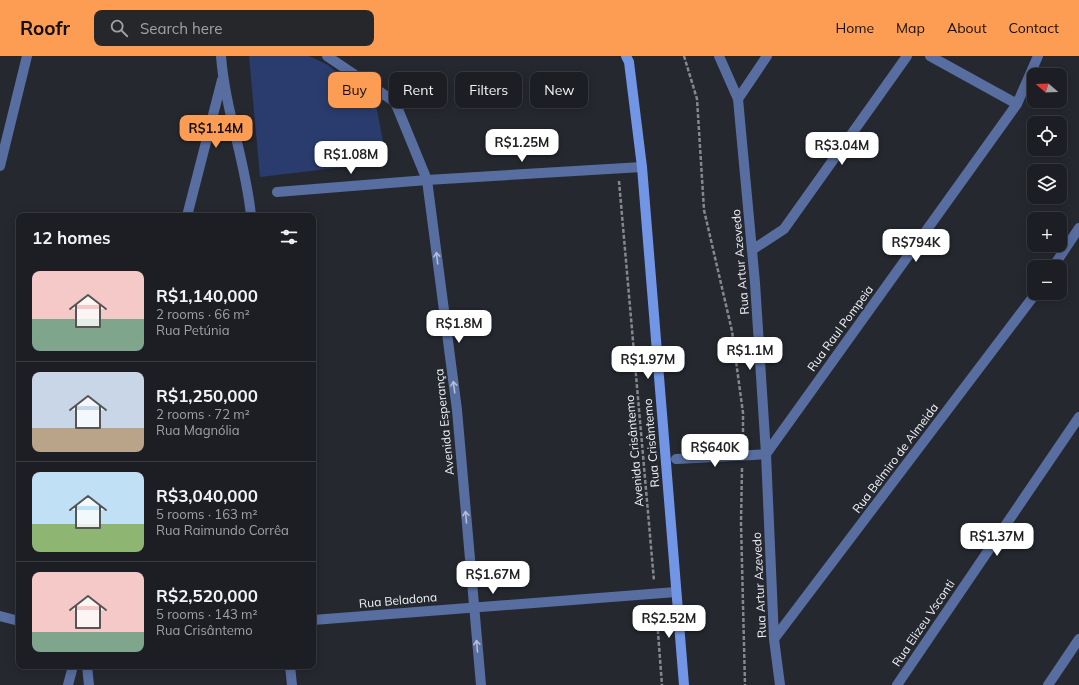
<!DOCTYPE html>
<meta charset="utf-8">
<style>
:root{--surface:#1c1e23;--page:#25272b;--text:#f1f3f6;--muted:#a0a2a6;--line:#3a3c41;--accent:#fd9d54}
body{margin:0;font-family:Mulish,sans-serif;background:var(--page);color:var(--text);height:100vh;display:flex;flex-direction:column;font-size:15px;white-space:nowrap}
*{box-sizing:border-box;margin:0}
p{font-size:13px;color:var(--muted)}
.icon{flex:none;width:22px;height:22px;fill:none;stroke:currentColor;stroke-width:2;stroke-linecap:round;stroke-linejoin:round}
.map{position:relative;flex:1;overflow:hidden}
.details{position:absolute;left:16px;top:157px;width:300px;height:456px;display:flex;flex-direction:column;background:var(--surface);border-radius:8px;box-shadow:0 2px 10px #0003,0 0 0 1px var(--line)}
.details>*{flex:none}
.hud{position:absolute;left:328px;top:16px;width:380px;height:36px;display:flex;gap:8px}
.needle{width:26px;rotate:289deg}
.buttons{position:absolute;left:1027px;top:12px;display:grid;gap:8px}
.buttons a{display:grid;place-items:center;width:40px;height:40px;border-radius:8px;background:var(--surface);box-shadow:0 2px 10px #0003,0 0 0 1px var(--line);font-size:20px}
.price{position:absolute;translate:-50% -34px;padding:0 9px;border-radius:8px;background:#fff;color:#222;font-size:13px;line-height:26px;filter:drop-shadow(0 1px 2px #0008)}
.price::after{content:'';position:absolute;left:50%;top:24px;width:12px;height:9px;margin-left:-6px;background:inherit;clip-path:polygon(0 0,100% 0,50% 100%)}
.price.on{background:var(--accent);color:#111}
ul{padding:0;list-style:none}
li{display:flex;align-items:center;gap:12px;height:100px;padding:0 16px}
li+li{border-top:1px solid var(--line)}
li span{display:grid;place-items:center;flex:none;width:112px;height:80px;border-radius:8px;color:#555}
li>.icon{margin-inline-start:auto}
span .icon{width:48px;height:48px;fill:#fffc;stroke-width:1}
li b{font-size:17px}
h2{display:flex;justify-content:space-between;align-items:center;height:48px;padding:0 16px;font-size:17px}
.tag{padding:0 14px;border-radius:8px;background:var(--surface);box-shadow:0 2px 10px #0003,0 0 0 1px var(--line);font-size:14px;line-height:36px}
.tag.on{background:var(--accent);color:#111}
header{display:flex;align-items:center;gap:24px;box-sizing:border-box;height:56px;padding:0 20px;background:var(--accent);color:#111}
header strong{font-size:19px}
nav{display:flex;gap:22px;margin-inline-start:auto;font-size:14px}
.search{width:280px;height:36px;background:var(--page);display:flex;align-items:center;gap:10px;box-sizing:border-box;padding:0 14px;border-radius:8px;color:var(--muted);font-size:15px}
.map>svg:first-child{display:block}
.green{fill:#293c6d}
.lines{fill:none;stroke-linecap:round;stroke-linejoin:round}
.path{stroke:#85888d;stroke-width:2.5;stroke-dasharray:4 2;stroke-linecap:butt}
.minor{stroke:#586ea1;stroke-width:10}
.tertiary{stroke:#586ea1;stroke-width:10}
.secondary{stroke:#7295e6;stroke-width:10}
.minor-bridge{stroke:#586ea1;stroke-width:10}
.oneway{stroke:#b3bdd4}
.labels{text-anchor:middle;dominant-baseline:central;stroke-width:3;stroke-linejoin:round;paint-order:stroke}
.street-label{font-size:12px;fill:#eff2f6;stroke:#25282f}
</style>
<header>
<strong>Roofr</strong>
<div class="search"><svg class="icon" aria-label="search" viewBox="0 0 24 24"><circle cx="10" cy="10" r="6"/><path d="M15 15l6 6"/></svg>Search here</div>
<nav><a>Home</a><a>Map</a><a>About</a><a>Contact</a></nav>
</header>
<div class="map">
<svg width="1079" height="629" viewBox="0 0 1079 629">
<rect width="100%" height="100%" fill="#25282f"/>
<path class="green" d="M 249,0 L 309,0 L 328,9 L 376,49 L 387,106 L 260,121 Z"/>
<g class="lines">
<path class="path" d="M 684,0 L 697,43 L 704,154 L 732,275 L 743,357 L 743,387
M 619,125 L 654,525
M 742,412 L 741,467 L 745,629
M 656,550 L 662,629"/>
<path class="minor" d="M 221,0 C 225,54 246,106 251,160
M 719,0 L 738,43 L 755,227 L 766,398 L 774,583 L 780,629
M 930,0 L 1017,48
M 738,43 L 767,0
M 0,110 L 27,0
M 277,136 L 427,124 L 642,111
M 187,160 L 222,24
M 752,194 L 784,173 L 907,0
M 1053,211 L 1079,172
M 753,399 L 766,398 L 1017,48 L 1038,0
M 0,560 L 19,565
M 313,564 L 676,536
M 774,583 L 1036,237
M 87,610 L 89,629
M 290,610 L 292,629
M 68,629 L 73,610
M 897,629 L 1079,361
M 1048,629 L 1079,583"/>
<path class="tertiary" d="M 327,0 L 395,46 L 427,124 L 457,354 L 481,629"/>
<path class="secondary" d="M 626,0 L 629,6 L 642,111 L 684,629"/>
<path class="minor-bridge" d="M 676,403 L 753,399"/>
</g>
<defs><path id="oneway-shaft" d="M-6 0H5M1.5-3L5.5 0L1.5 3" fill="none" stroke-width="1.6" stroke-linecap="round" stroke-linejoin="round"/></defs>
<g class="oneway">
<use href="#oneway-shaft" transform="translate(437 202) rotate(-97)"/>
<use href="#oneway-shaft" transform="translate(454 331) rotate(-97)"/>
<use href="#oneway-shaft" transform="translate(466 461) rotate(-95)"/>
<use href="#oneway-shaft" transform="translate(477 590) rotate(-95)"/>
</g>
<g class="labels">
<g class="street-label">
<text transform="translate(740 206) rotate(-95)">Rua Artur Azevedo</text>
<text transform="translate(840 272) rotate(-54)">Rua Raul Pompeia</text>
<text transform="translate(444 366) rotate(-96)">Avenida Esperança</text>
<text transform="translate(651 387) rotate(-95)">Rua Crisântemo</text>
<text transform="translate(634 395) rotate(-95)">Avenida Crisântemo</text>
<text transform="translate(895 402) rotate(-53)">Rua Belmiro de Almeida</text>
<text transform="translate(759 529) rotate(-93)">Rua Artur Azevedo</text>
<text transform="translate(398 544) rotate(-5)">Rua Beladona</text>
<text transform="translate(923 567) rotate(-56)">Rua Elizeu Vsconti</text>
</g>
</g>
</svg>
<div class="buttons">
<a><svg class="needle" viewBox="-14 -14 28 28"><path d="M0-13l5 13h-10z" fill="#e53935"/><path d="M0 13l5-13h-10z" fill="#a0a2a6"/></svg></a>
<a><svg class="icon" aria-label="locate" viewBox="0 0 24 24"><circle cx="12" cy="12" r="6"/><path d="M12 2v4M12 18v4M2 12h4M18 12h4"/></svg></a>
<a><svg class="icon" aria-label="layers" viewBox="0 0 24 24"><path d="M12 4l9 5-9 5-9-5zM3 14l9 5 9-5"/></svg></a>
<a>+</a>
<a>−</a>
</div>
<b class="price on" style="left:216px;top:93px">R$1.14M</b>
<b class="price" style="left:522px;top:107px">R$1.25M</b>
<b class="price" style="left:842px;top:110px">R$3.04M</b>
<b class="price" style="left:351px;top:119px">R$1.08M</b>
<b class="price" style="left:916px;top:207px">R$794K</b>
<b class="price" style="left:459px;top:288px">R$1.8M</b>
<b class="price" style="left:750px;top:315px">R$1.1M</b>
<b class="price" style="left:648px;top:324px">R$1.97M</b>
<b class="price" style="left:715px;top:412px">R$640K</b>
<b class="price" style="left:997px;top:501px">R$1.37M</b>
<b class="price" style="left:493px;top:539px">R$1.67M</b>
<b class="price" style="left:669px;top:583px">R$2.52M</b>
<div class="hud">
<a class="tag on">Buy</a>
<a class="tag">Rent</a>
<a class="tag">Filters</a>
<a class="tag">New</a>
</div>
<section class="details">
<h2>12 homes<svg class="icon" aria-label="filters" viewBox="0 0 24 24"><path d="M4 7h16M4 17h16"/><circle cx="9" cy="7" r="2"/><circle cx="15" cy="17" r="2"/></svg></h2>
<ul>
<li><span style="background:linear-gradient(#f6c9c9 60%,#7fa58c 0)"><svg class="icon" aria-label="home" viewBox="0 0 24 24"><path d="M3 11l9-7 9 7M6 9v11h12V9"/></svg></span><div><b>R$1,140,000</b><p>2 rooms · 66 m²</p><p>Rua Petúnia</p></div></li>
<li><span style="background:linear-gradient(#c9d6e8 70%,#b9a48a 0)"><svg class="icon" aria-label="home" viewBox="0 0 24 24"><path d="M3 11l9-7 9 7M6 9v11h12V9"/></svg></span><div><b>R$1,250,000</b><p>2 rooms · 72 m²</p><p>Rua Magnólia</p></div></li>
<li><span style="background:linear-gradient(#bfe0f5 65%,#8fb573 0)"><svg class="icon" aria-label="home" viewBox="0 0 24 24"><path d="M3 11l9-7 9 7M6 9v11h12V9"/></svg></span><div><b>R$3,040,000</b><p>5 rooms · 163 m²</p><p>Rua Raimundo Corrêa</p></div></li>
<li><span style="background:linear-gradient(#f6c9c9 75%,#7fa58c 0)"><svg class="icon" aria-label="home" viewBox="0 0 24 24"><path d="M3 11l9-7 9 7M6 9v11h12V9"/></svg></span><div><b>R$2,520,000</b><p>5 rooms · 143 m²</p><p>Rua Crisântemo</p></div></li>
</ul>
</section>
</div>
